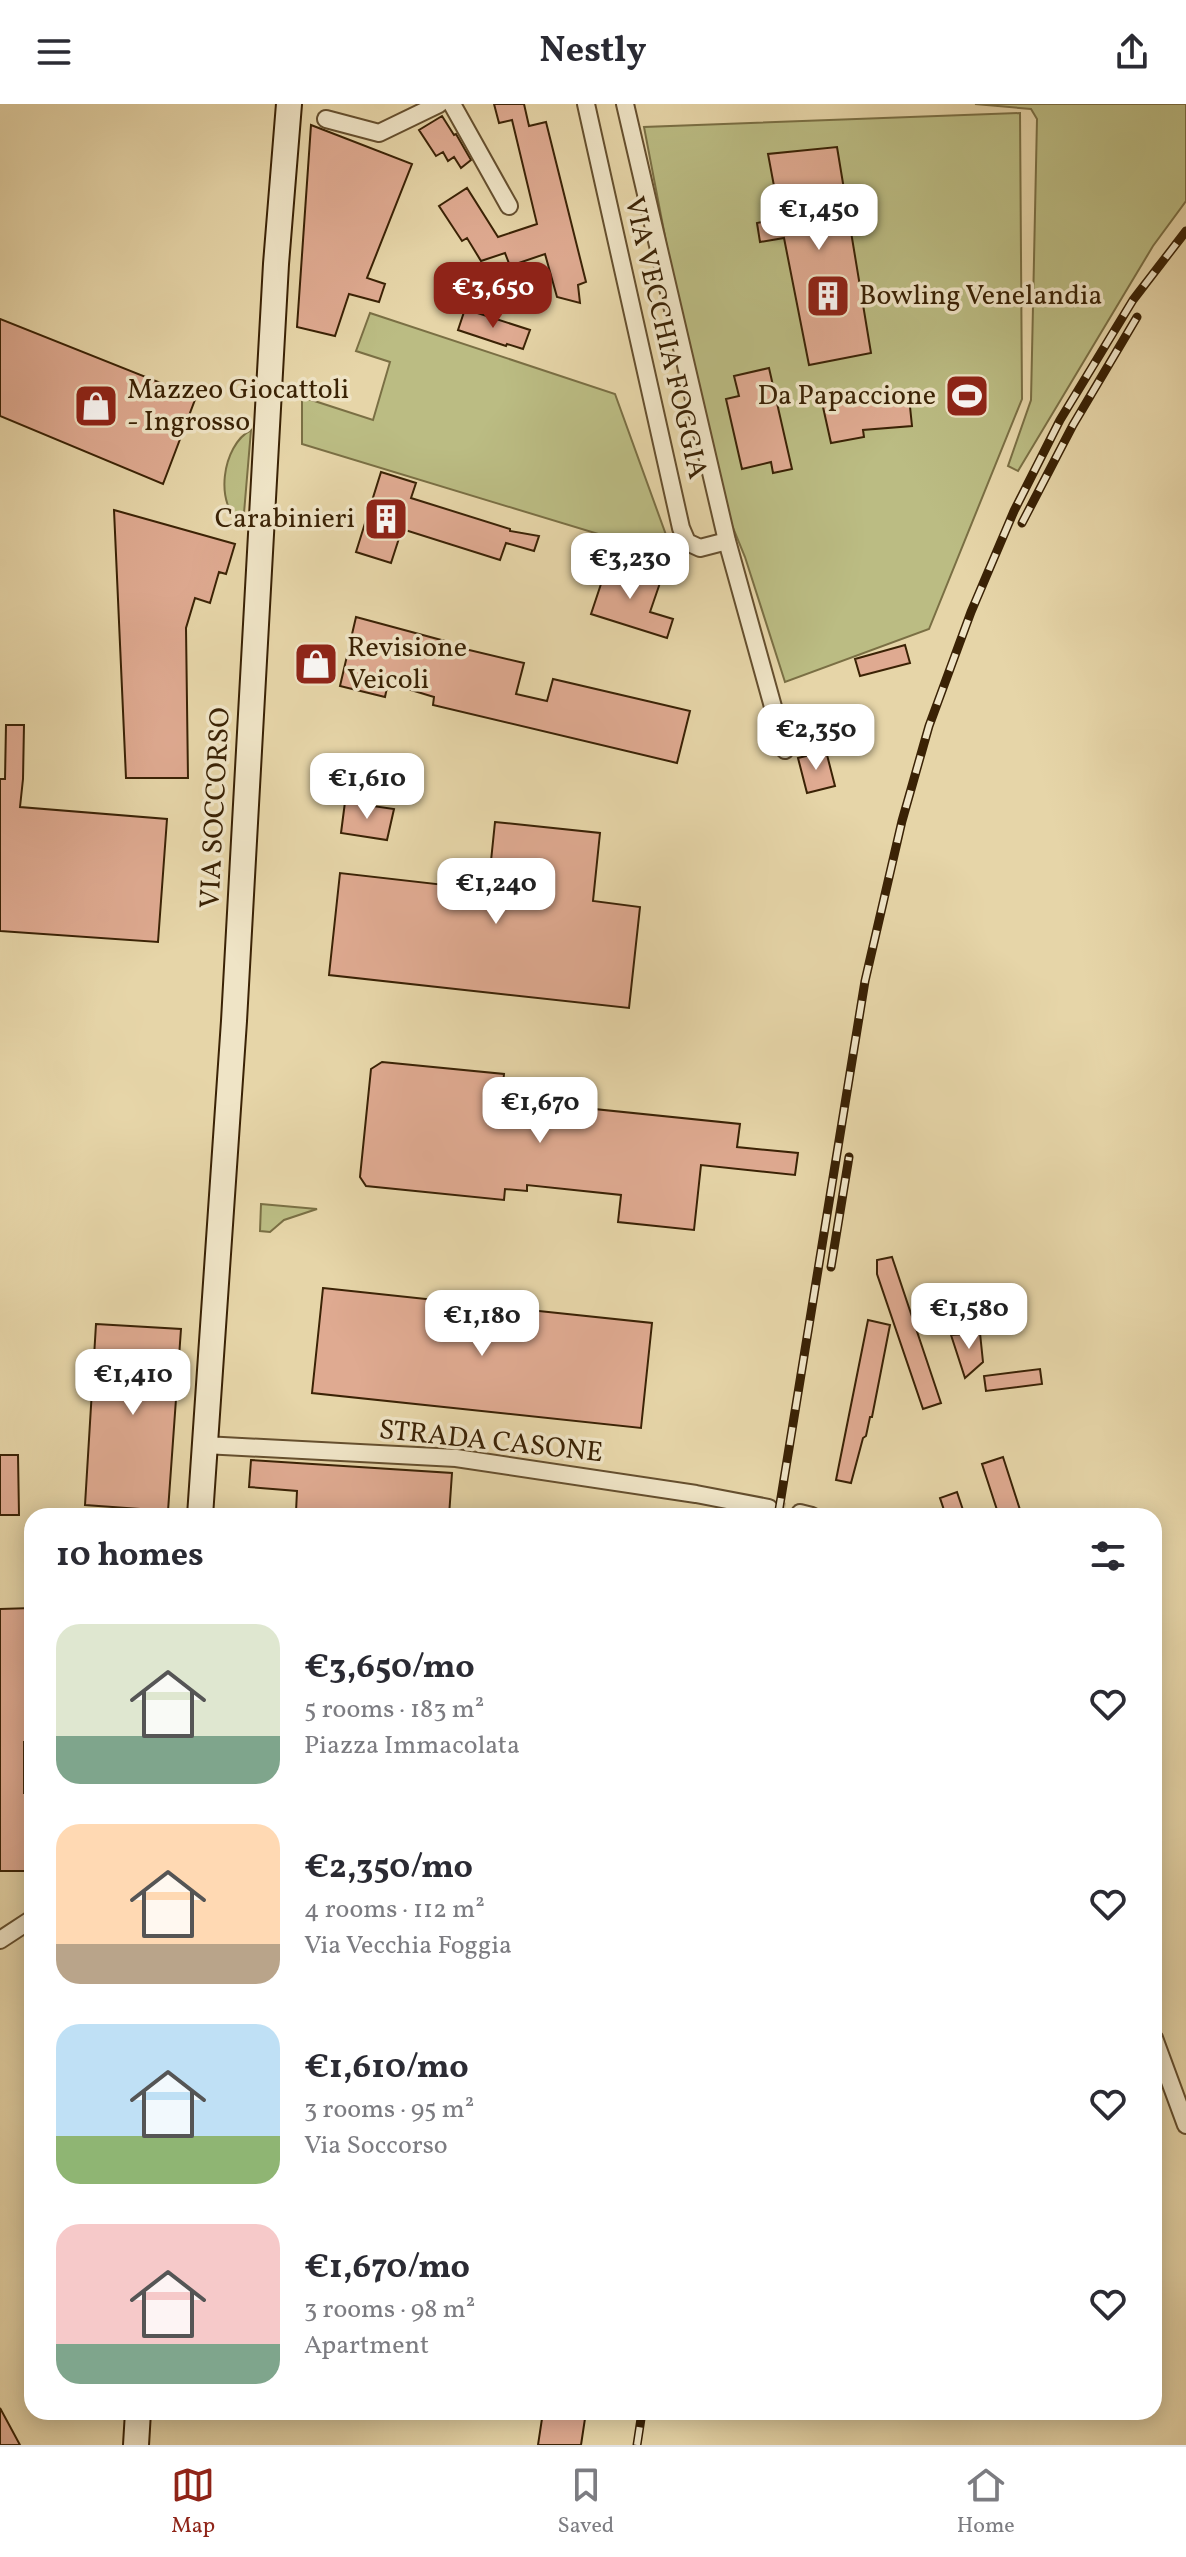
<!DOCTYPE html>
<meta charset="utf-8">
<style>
:root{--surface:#fff;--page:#f7f7f7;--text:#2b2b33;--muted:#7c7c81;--line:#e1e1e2;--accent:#8f2418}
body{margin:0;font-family:Vollkorn,serif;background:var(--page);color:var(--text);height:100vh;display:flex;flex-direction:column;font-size:30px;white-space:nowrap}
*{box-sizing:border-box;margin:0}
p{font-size:26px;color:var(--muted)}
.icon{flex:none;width:44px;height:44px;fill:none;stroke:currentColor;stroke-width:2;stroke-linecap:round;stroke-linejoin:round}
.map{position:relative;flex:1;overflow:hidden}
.side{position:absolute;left:24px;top:1404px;width:1138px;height:912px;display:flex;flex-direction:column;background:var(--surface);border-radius:24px;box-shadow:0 4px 20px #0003}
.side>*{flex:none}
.price{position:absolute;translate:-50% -68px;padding:0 18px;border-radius:16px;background:#fff;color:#222;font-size:26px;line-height:52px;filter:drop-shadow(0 2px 4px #0008)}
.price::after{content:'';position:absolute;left:50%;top:48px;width:24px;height:18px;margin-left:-12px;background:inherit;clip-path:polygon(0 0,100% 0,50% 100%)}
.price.current{background:var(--accent);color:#fff}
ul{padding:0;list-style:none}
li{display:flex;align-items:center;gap:24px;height:200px;padding:0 32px}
li span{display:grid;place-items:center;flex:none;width:224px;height:160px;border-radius:24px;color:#555}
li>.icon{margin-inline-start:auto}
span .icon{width:96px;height:96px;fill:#fffc;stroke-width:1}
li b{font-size:34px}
h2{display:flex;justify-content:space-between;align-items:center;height:96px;padding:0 32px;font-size:34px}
header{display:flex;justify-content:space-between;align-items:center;height:104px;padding:0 32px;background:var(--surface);font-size:36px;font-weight:700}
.dock{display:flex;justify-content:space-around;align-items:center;height:112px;border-top:2px solid var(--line);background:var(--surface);font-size:22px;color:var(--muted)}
.dock a{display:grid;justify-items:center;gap:4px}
.dock .current{color:var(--accent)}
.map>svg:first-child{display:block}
.green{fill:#bbbc83;stroke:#7a6f44;stroke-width:2}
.building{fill:#dfaa91;stroke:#3a2205;stroke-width:2}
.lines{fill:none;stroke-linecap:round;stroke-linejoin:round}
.minor-tunnel{stroke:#c4b187;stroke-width:16;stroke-dasharray:16 8;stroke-linecap:butt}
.minor-casing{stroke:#654f2e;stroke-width:20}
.secondary-casing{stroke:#3a2205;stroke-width:28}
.minor{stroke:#efe4c6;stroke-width:16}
.secondary{stroke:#efe4c6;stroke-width:24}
.rail-casing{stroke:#3a2205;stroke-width:9}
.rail{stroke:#efe4c6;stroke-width:6;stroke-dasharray:18;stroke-linecap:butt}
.labels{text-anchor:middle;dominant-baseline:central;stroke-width:7;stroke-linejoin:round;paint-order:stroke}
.poi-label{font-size:28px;fill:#3a2205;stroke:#efe4c6;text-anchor:start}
.street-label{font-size:28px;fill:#3a2205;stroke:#efe4c6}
</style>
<header><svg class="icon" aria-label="menu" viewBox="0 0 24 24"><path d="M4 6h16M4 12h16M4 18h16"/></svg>Nestly<svg class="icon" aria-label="share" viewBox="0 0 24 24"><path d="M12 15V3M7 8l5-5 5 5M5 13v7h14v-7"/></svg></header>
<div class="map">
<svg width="1186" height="2341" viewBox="0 0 1186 2341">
<rect width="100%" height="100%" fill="#e6d5a8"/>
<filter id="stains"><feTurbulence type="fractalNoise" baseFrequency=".0025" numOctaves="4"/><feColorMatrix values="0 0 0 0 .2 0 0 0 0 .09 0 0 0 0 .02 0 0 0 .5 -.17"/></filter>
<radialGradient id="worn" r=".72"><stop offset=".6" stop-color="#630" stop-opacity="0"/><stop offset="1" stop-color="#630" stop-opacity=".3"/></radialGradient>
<path class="green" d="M 975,0 L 1186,0 L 1186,97 L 1153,142 L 1018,367 L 1008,362 L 1031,296 L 1037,15 L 1031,5 Z
M 1020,9 L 1022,295 L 929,525 L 785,578 L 745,453 L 731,419 L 691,268 L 644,23 Z
M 370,209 L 615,290 L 674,453 L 302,340 L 302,293 L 373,316 L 390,258 L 356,247 Z
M 251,326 L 243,421 C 213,402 222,341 251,326 Z
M 261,1100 L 317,1105 L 284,1116 L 270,1128 L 260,1127 Z"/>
<path class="building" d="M 494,0 L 524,0 L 529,22 L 546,18 L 586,178 L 578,181 L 580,199 L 557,193 L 545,150 L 510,162 L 505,149 L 481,157 L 467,134 L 462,137 L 439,102 L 467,84 L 498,133 L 537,120 L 512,16 L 499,19 Z
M 442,12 L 454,31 L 456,30 L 471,56 L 461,64 L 454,53 L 448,57 L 443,48 L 436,52 L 419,26 Z
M 311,21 L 412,60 L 367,174 L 385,180 L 379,198 L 349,190 L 335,232 L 297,223 Z
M 837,43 L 871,249 L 809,261 L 784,134 L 760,138 L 757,119 L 780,114 L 768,50 Z
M 465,205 L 530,226 L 523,245 L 507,240 L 506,242 L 458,226 Z
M 0,215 L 196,293 L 163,380 L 0,312 Z
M 769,264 L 792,365 L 773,369 L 771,358 L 742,365 L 726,295 L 739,292 L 734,272 Z
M 854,287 L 856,297 L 909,293 L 912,322 L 863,326 L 864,333 L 831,339 L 821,294 Z
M 381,368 L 416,379 L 411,394 L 510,425 L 510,427 L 539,432 L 534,447 L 506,439 L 500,456 L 402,425 L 391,459 L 356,448 Z
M 114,406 L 235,440 L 226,470 L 219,468 L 210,499 L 195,494 L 186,524 L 188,674 L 126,674 Z
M 608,459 L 661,476 L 650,508 L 673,515 L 667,534 L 591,510 Z
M 356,513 L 445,537 L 444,540 L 524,559 L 516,590 L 547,597 L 553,575 L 690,607 L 677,659 L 433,601 L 434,593 L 388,579 L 385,593 L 340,582 Z
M 905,541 L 910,559 L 860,572 L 855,555 Z
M 6,621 L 24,621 L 23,675 L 20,703 L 167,715 L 158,838 L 0,827 L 0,675 L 5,675 Z
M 826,647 L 835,682 L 807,689 L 798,654 Z
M 345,698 L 394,705 L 387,736 L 341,729 Z
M 495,718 L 600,729 L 593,797 L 640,803 L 629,904 L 329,871 L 340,769 L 488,786 Z
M 382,958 L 504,970 L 503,980 L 537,984 L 536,999 L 740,1020 L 737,1043 L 798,1049 L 795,1071 L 701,1061 L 694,1126 L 618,1118 L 621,1091 L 527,1081 L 527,1087 L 505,1085 L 504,1096 L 366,1082 L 360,1073 L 371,965 Z
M 892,1153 L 941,1299 L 923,1305 L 877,1170 L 877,1156 Z
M 323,1184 L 652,1219 L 641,1324 L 312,1289 Z
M 868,1216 L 890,1221 L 872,1313 L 870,1313 L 866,1332 L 863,1334 L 851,1379 L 836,1376 Z
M 96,1220 L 181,1225 L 168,1407 L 85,1401 Z
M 980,1229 L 983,1258 L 965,1274 L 951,1231 Z
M 1040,1265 L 1042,1280 L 986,1287 L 984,1272 Z
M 0,1351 L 18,1351 L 19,1411 L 0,1411 Z
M 1003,1353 L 1022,1412 L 999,1412 L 982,1360 Z
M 251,1356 L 452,1369 L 449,1412 L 354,1412 L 296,1408 L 297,1387 L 249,1383 Z
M 957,1388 L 965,1412 L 946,1412 L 940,1394 Z
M 32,1504 L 32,1638 L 24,1638 L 24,1689 L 32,1689 L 32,1767 L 0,1767 L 0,1505 Z
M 0,2304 L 20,2341 L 0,2341 Z
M 543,2308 L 586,2308 L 581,2341 L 538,2341 Z"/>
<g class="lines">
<path class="minor-tunnel" d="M 769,1404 L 800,1409"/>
<g class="minor-casing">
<path id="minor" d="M 452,0 L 509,102
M 586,0 L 681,424 L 687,438 L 700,444 L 727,437
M 625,0 L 727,437 L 785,646
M 326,15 L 379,29 L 439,0
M 204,1341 L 456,1354 L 696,1390 L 769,1404
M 800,1409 L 812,1412
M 0,1836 L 32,1815
M 1154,1934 L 1186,2021"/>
</g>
<g class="secondary-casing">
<path id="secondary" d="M 200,1412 L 234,917 L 276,160 L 289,0
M 136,2341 L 138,2308"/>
</g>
<use href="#minor" class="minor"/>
<use href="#secondary" class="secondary"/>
<g class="rail-casing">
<path id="rail" d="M 1022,419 L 1073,321 L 1137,213
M 831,1163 L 849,1053
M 778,1412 L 865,877 L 902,717 L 929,622 L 971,508 L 1014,407 L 1060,316 L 1133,196 L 1186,127
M 637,2341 L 642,2308"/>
</g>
<use href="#rail" class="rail"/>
</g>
<defs>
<g id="building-square" transform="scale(2.3)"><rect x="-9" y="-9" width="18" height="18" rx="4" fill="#8f2418" stroke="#efe4c6"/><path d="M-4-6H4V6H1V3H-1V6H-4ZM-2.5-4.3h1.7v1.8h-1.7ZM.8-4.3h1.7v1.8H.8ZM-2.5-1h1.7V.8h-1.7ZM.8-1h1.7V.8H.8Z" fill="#fff"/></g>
<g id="stadium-square" transform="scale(2.3)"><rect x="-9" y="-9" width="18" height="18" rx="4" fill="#8f2418" stroke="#efe4c6"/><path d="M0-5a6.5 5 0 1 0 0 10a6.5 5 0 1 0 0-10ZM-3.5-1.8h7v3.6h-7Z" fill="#fff"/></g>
<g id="shop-square" transform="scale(2.3)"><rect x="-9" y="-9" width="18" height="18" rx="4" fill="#8f2418" stroke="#efe4c6"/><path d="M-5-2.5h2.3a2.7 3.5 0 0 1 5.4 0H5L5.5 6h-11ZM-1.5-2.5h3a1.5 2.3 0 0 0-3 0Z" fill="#fff"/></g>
</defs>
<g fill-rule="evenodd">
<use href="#building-square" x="828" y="192"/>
<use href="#stadium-square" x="967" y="292"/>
<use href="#shop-square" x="96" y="302"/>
<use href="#building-square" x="386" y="415"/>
<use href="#shop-square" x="316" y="560"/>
</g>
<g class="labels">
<g class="poi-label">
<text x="859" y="192">Bowling Venelandia</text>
<text x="127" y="286">Mazzeo Giocattoli<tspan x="127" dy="32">- Ingrosso</tspan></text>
<text x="936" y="292" text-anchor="end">Da Papaccione</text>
<text x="355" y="415" text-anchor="end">Carabinieri</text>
<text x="347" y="544">Revisione<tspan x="347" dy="32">Veicoli</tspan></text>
</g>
<g class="street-label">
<text transform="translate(665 234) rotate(77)">VIA VECCHIA FOGGIA</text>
<text transform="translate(216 704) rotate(-87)">VIA SOCCORSO</text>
<text transform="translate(491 1338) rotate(6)">STRADA CASONE</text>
</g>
</g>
<rect width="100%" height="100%" filter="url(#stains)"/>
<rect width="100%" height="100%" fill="url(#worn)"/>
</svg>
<b class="price" style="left:819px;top:148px">€1,450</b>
<b class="price current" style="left:493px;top:226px">€3,650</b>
<b class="price" style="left:630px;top:497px">€3,230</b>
<b class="price" style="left:816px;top:668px">€2,350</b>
<b class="price" style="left:367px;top:717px">€1,610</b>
<b class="price" style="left:496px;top:822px">€1,240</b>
<b class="price" style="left:540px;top:1041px">€1,670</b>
<b class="price" style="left:969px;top:1247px">€1,580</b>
<b class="price" style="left:482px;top:1254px">€1,180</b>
<b class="price" style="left:133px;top:1313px">€1,410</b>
<section class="side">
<h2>10 homes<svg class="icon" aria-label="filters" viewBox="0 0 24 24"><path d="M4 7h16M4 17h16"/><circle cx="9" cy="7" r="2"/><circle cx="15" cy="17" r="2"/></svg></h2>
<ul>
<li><span style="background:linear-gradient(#dfe7d0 70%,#7fa58c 0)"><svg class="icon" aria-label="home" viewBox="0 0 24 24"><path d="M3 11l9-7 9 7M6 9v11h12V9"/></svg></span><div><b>€3,650/mo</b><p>5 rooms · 183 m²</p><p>Piazza Immacolata</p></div><svg class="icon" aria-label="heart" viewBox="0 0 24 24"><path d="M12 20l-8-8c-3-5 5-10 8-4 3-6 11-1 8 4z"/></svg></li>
<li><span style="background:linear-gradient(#ffd9b3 75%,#b9a48a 0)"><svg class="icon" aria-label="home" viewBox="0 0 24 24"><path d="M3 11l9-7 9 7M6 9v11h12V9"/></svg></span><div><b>€2,350/mo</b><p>4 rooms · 112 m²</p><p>Via Vecchia Foggia</p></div><svg class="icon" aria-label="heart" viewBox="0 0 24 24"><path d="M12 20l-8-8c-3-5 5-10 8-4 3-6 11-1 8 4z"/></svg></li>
<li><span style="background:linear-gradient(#bfe0f5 70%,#8fb573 0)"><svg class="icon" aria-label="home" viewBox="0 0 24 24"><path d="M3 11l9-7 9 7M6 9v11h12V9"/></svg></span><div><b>€1,610/mo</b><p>3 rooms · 95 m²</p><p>Via Soccorso</p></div><svg class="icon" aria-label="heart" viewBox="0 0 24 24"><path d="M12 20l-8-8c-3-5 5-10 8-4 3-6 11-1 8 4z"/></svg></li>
<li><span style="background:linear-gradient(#f6c9c9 75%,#7fa58c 0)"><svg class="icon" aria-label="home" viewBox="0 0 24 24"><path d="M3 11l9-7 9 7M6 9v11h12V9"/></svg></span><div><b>€1,670/mo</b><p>3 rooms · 98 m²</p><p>Apartment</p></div><svg class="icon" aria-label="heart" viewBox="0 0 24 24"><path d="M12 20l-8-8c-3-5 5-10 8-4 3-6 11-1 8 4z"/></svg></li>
</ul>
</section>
</div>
<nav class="dock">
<a class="current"><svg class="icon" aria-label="map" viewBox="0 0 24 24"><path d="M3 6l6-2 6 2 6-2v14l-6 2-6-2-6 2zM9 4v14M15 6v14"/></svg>Map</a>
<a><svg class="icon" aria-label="saved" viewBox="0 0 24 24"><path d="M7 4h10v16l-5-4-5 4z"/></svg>Saved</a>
<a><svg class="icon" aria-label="home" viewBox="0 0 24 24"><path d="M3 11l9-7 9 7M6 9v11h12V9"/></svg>Home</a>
</nav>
